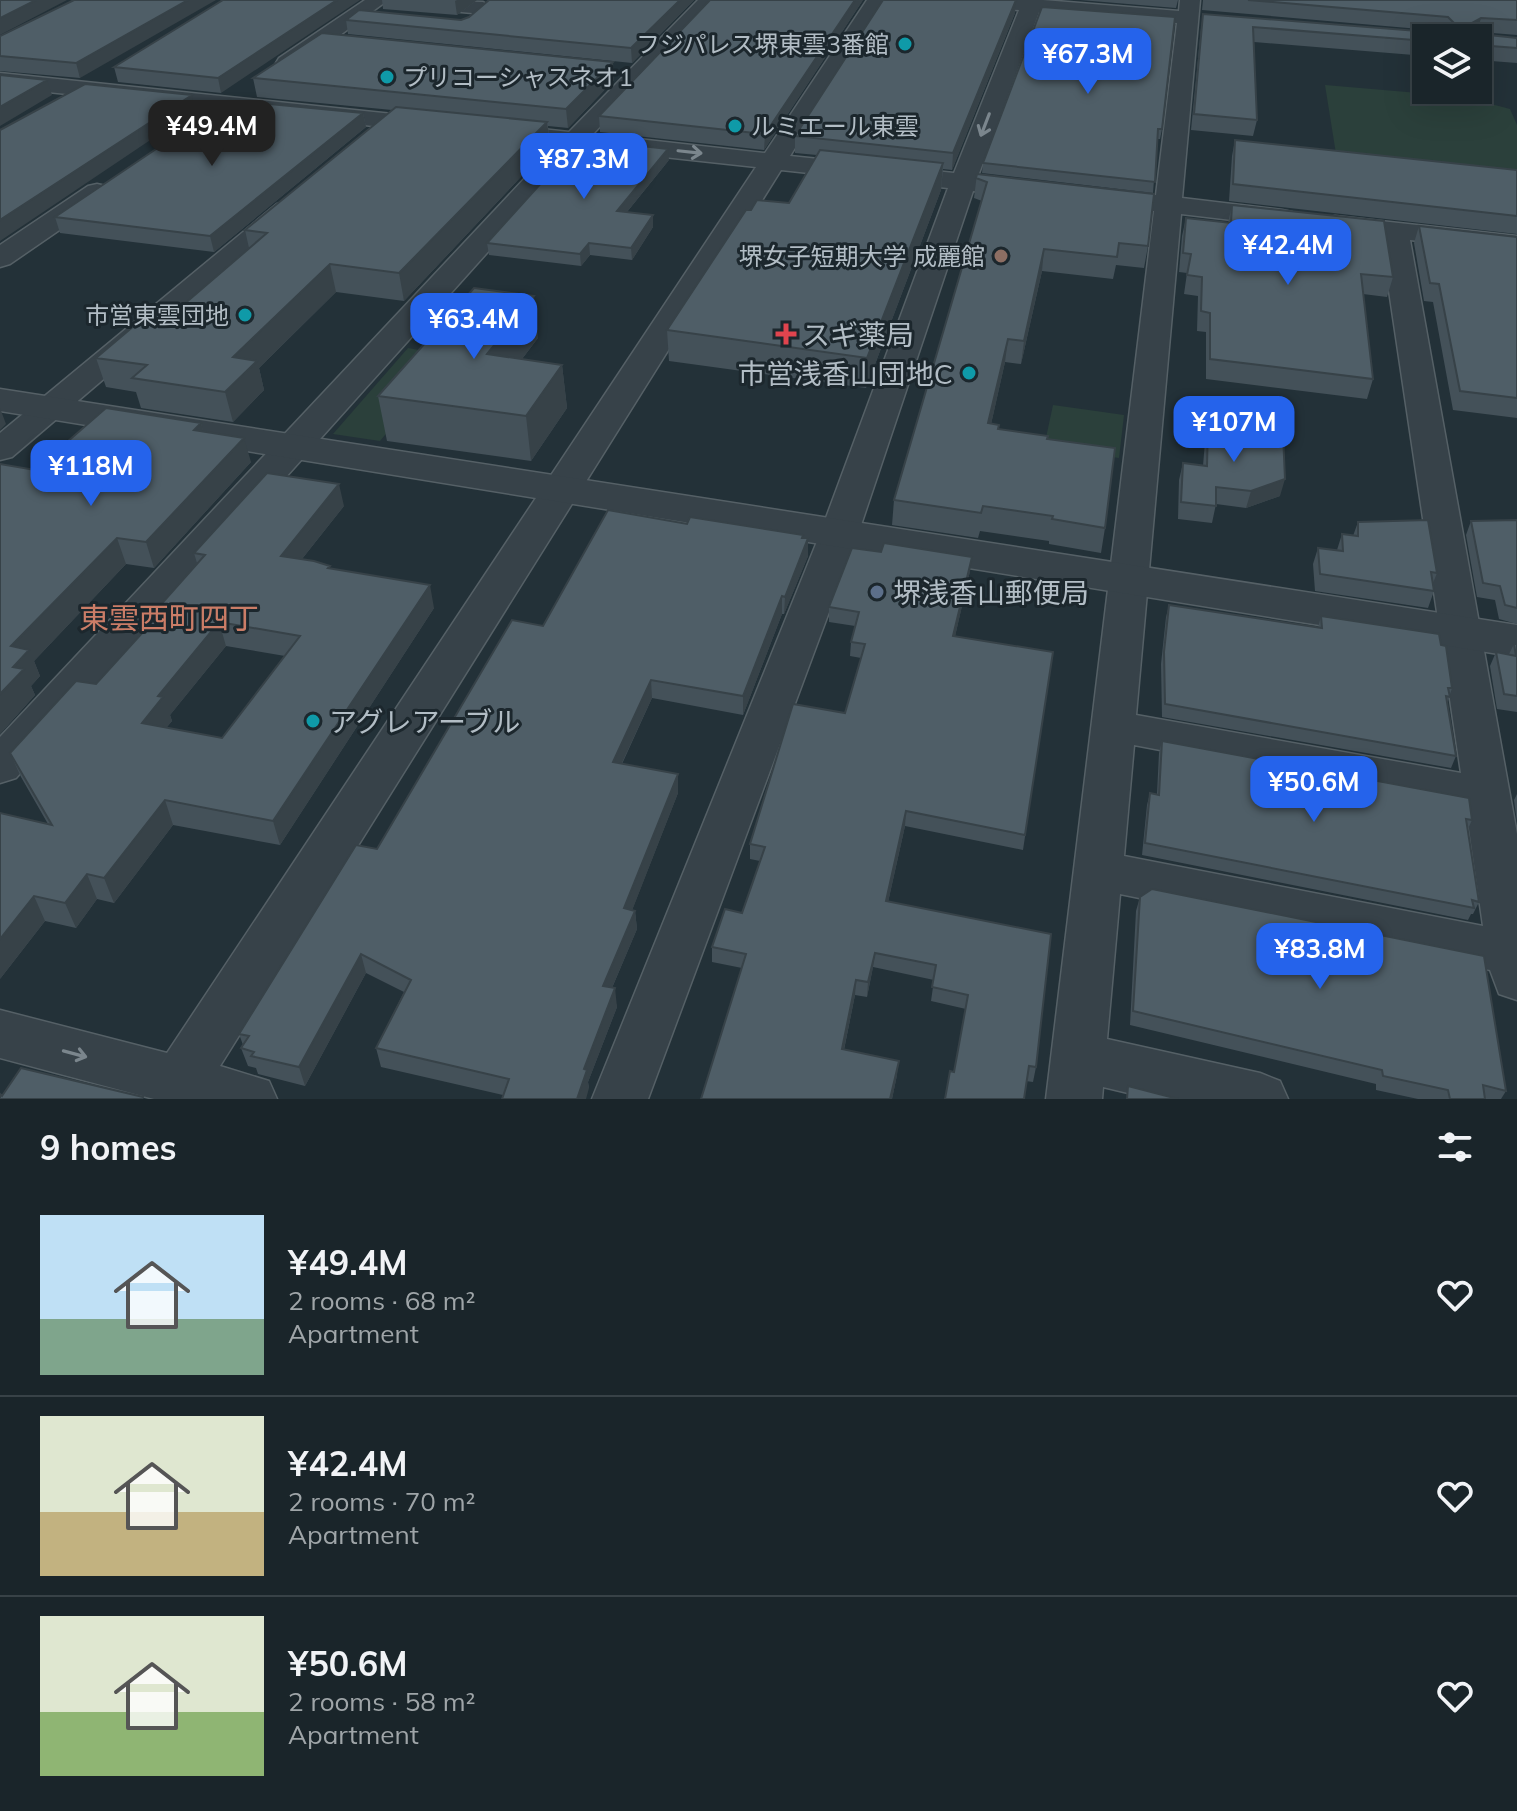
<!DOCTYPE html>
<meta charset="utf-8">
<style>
:root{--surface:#1a252a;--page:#232d32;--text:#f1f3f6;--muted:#9fa5a8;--line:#384247;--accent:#2563eb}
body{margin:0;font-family:Mulish,"Noto Sans JP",sans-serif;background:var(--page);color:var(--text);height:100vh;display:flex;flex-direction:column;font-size:30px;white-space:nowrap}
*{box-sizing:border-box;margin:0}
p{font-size:26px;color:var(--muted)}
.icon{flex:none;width:44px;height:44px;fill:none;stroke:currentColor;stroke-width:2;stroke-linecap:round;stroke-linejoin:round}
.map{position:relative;height:1099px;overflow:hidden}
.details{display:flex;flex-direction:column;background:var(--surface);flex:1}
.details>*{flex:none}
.controls{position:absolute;left:1412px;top:24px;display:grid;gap:16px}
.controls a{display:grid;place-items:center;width:80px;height:80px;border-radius:0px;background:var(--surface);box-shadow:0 8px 32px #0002,0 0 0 2px var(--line);font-size:40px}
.price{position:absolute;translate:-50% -68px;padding:0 18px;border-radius:16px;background:var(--accent);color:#fff;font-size:26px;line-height:52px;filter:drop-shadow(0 2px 4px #0008)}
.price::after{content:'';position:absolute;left:50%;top:48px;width:24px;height:18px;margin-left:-12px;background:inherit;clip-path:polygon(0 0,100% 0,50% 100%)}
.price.current{background:#222;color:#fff}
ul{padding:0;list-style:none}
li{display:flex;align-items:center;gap:24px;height:200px;padding:0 40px}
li+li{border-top:2px solid var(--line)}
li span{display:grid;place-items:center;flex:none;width:224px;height:160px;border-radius:0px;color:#555}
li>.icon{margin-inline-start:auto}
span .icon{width:96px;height:96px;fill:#fffc;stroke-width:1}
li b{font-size:34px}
h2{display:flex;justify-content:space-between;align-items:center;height:96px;padding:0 40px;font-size:34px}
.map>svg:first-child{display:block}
.green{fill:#2b403b}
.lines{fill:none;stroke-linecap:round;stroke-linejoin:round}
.minor-casing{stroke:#556066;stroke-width:3}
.tertiary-casing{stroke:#556066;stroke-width:3}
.minor{fill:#374249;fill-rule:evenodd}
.tertiary{fill:#374249;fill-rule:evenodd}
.wall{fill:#445159;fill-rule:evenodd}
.shaded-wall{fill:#374248}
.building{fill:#4f5e67;stroke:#374248;stroke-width:2;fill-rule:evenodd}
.oneway{stroke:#7b868d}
.culture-dot{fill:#0f9aa8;stroke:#1c272d;stroke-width:3}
.education-dot{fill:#8d6e63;stroke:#1c272d;stroke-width:3}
.health-dot{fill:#e0444e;stroke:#1c272d;stroke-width:3}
.service-dot{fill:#5c6f8a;stroke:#1c272d;stroke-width:3}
.labels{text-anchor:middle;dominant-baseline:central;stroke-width:6;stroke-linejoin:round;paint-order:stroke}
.far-poi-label{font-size:24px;fill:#b2bdc5;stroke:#1c272d;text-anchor:end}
.poi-label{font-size:28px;fill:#b2bdc5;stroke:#1c272d;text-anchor:start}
.neighbourhood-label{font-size:30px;fill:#cb7d67;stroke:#1c272d}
</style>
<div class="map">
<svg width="1517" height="1099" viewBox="0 0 1517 1099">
<rect width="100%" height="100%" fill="#233138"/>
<path class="green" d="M 1325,85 L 1465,97 L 1510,109 L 1517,125 L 1517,177 L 1337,160 Z
M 408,348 L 424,351 L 422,390 L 380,441 L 333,434 Z
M 1053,405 L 1124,415 L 1119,458 L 1044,447 Z"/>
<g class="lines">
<g class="minor-casing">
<path id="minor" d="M 365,0 L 388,0 L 295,68 L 279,68 L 276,63 L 279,58 Z
M 409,0 L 483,2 L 493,8 L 483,14 L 418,8 L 411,6 Z
M 698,0 L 719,0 L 593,134 L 765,153 L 867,0 L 887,0 L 790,156 L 954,173 L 1019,10 L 967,6 L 957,0 L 1043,0 L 1179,11 L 1180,0 L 1200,0 L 1182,198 L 1282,210 L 1292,212 L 1296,218 L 1292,224 L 1282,226 L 1181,214 L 1136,715 L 1461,773 L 1381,237 L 1325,230 L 1321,224 L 1325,218 L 1335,216 L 1517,236 L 1517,252 L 1410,240 L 1517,834 L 1517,1000 L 1499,994 L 1490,970 L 1120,894 L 1107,1039 L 1260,1073 L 1280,1081 L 1288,1099 L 1153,1099 L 1103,1087 L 1102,1099 L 1046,1099 L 1154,211 L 1092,203 L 1088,197 L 1092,191 L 1101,189 L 1156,195 L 1177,23 L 1039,12 L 978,176 L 1036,183 L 1040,189 L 1036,195 L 1027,197 L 973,191 L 858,534 L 648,1099 L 592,1099 L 820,534 L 948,188 L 781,170 L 220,1066 L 269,1081 L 277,1099 L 154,1099 L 0,1058 L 0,1010 L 167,1053 L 756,167 L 581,148 L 16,778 L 0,783 L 0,737 L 556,145 L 487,136 L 484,131 L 487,126 L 496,124 L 569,132 ZM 1134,745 L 1466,808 L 1483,926 L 1124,856 Z
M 0,73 L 431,118 L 439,120 L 443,125 L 439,130 L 431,132 L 0,87 Z
M 97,184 L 106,186 L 110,192 L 106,198 L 10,264 L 0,267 L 0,245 L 88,186 Z
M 286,202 L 295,204 L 299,210 L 295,216 L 12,457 L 0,460 L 0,433 L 277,204 Z"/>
</g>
<g class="tertiary-casing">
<path id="tertiary" d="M 0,389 L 1517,625 L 1517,657 L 0,411 Z"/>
</g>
<use href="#minor" class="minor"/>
<use href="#tertiary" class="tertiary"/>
</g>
<path class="wall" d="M 74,0 L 80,78 L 0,71 L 0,36 Z
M 223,0 L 221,93 L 118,82 L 114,67 Z
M 382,0 L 477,0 L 457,15 L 383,9 Z
M 489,0 L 694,0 L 632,63 L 348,34 L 346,20 L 461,20 L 469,17 Z
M 863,0 L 764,150 L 600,132 L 599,116 Z
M 1080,0 L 1178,0 L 1176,8 Z
M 1203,0 L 1517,0 L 1517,35 L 1480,32 L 1480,34 L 1517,38 L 1517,63 L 1478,60 L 1478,38 L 1426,38 L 1426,56 L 1254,42 L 1257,120 L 1253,136 L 1191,130 L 1201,28 L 1203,14 L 1430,32 L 1431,30 L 1202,10 Z
M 1042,7 L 1162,129 L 1160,139 L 1157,139 L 1153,193 L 982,173 L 983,163 Z
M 1015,13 L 952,170 L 943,169 L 941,190 L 866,388 L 669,361 L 667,330 L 751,210 L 789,203 L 817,155 L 795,153 L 795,136 Z
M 253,78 L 614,80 L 568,128 L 548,126 L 550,146 L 404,301 L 336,292 L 259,368 L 264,390 L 233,422 L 141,408 L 136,392 L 106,387 L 96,358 L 175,312 L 249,248 L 245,230 L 392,110 L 257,97 Z
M 363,113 L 366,127 L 214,252 L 60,233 L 55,217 Z
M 1235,140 L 1517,170 L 1517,234 L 1229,201 L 1232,156 Z
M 669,160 L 627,212 L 653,227 L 632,260 L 590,255 L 581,266 L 489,255 L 487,243 Z
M 977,174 L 1148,246 L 1144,268 L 1116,265 L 1113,279 L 1042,271 L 1021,364 L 1005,362 L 991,424 L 998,429 L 1047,439 L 1105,528 L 1101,553 L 1049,544 L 1049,541 L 980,531 L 978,538 L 892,525 L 894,500 L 982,201 L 974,198 Z
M 1232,205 L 1393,277 L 1387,297 L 1363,294 L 1373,379 L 1367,399 L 1206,379 L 1206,332 L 1197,331 L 1198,296 L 1184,294 L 1187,273 L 1179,272 L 1182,236 L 1186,218 L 1228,223 Z
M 1419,226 L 1517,237 L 1517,418 L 1453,410 L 1433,302 L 1424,301 L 1414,243 Z
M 538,338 L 522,359 L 562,365 L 567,408 L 531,461 L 387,441 L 378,396 Z
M 201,423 L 203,431 L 251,462 L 154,568 L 126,564 L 34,661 L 40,676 L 31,686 L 35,695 L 0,734 L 0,464 L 35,470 Z
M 1208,424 L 1280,496 L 1246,508 L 1216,504 L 1212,523 L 1178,519 L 1179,480 L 1183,463 L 1203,466 L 1205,441 Z
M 344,506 L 302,559 L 330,568 L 434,608 L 280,845 L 173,825 L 114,903 L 97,899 L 76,928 L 45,921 L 0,979 L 48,824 L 21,777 L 10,753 L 96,684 L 150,624 L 148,619 L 197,563 L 194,553 ZM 226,646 L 285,656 L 222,738 L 166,728 L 172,721 L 170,715 Z
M 1517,520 L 1517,624 L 1499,619 L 1495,600 L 1477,597 L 1466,535 L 1471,521 Z
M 1358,522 L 1437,573 L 1433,583 L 1434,591 L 1428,608 L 1315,591 L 1313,564 L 1318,548 L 1337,550 L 1342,534 L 1353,536 Z
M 687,524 L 803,535 L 803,538 L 808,538 L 808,556 L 784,614 L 782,614 L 743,715 L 652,698 L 622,764 L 678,793 L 632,910 L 635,911 L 637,929 L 612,988 L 617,1007 L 588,1082 L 589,1088 L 503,1095 L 381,1067 L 376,1048 L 404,992 L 366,973 L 305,1086 L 258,1074 L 256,1068 L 248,1066 L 241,1048 L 243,1045 L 239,1034 L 543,626 Z
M 970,571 L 955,636 L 1053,652 L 1023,850 L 905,826 L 888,902 L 1036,1067 L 1033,1082 L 954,1072 L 966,1009 L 931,1001 L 934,980 L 873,967 L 867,997 L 855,995 L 844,1050 L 897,1075 L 892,1099 L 701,1099 L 742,968 L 712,962 L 712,947 L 742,913 L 760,861 L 750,859 L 750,844 L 845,713 L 861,658 L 850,656 L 851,642 L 855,626 L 829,622 L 829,607 Z
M 1169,605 L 1318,628 L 1321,616 L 1441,645 L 1452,688 L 1447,704 L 1456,756 L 1451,768 L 1162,717 L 1161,664 L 1166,617 Z
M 1514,644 L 1517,644 L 1517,712 L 1497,709 L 1490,666 L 1496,652 L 1509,654 Z
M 1162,741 L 1472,820 L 1467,831 L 1479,902 L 1473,914 L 1471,914 L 1468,920 L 1142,855 L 1147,805 L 1150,793 L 1157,794 L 1159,753 Z
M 1517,794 L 1517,822 L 1514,800 Z
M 1140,897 L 1506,1091 L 1501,1099 L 1418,1099 L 1376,1090 L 1376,1084 L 1130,1025 L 1136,911 Z"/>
<path class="shaded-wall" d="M 36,0 L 67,0 L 0,35 L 0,18 Z
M 188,0 L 216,0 L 80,78 L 76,63 Z
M 337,0 L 360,0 L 221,93 L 218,78 Z
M 457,0 L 477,0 L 457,15 L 455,1 Z
M 680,0 L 694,0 L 632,63 L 631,48 Z
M 855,0 L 863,0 L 764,150 L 765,134 Z
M 1016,0 L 1015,13 L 952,170 L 953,153 Z
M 1481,18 L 1477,32 L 1470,24 Z
M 613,62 L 614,80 L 568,128 L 566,109 Z
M 47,80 L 52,95 L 0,126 L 0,107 Z
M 192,95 L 195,110 L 0,241 L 0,220 Z
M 363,113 L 366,127 L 214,252 L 210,236 Z
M 547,122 L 550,146 L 404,301 L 399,273 Z
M 668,149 L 669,160 L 618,223 L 617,211 Z
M 943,163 L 941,190 L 866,388 L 867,358 Z
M 653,215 L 653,227 L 632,260 L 631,248 Z
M 589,243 L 590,255 L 581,266 L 580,254 Z
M 1044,249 L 1042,271 L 1021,364 L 1024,341 Z
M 330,264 L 336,292 L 259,368 L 264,390 L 233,422 L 225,392 L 233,357 Z
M 534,296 L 538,338 L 493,397 L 487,354 Z
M 1008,339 L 1005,362 L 986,447 L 988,423 Z
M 562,365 L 567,408 L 531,461 L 526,416 Z
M 0,408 L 6,424 L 0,430 Z
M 201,423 L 208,448 L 194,430 Z
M 244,438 L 251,462 L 154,568 L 146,542 Z
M 1285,479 L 1280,496 L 1246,508 L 1251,491 Z
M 339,484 L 344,506 L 286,579 L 281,556 Z
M 803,535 L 803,552 L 808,538 L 808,556 L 784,614 L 785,597 Z
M 117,538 L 126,564 L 34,661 L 40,676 L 31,686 L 35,695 L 0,734 L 0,694 L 13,667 L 11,646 Z
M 972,557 L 970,571 L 952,650 L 953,636 Z
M 430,585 L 434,608 L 280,845 L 273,821 Z
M 782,596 L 782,614 L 743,715 L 743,696 Z
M 219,622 L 226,646 L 170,715 L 172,721 L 151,747 L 142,723 L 158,696 Z
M 651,680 L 652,698 L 614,780 L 613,762 Z
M 678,774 L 678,793 L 626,926 L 624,908 Z
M 165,800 L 173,825 L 114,903 L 104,878 Z
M 906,811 L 905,826 L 885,916 L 886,901 Z
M 87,874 L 97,899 L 76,928 L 65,903 Z
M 34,896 L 45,921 L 0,979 L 0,939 Z
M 635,911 L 637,929 L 605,1004 L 603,986 Z
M 875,953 L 873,967 L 867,997 L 868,982 Z
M 361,954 L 366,973 L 305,1086 L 299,1067 Z
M 856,980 L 855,995 L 841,1064 L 842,1049 Z
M 615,988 L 617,1007 L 588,1082 L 589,1088 L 586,1099 L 577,1099 L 584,1069 Z
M 899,1061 L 897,1075 L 892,1099 L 890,1099 Z"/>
<path class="building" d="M 0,0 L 36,0 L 0,18 Z
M 74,0 L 188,0 L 76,63 L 0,56 L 0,36 Z
M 223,0 L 337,0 L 218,78 L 114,67 Z
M 489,0 L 680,0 L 631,48 L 346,20 L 359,10 L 461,20 L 469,17 Z
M 710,0 L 855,0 L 765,134 L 599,116 Z
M 883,0 L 1016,0 L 953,153 L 795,136 Z
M 1248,0 L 1517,0 L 1517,20 L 1481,18 L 1470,24 L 1479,27 L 1480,34 L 1517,38 L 1517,48 L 1478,45 L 1478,38 L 1426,38 L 1426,41 L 1253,27 L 1257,120 L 1194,114 L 1203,14 L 1430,32 L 1433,27 L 1452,27 L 1455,24 L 1448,17 Z
M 1042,7 L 1175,17 L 1162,129 L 1158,129 L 1155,182 L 983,163 Z
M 322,33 L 613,62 L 566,109 L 253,78 Z
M 0,75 L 47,80 L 0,107 Z
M 85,84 L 192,95 L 0,220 L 0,130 Z
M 229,100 L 363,113 L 210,236 L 55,217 Z
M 396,107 L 547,122 L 399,273 L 330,264 L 233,357 L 257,361 L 225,392 L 132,378 L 147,365 L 96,358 L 154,309 L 175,312 L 267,233 L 245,230 Z
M 581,139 L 668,149 L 617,211 L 653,215 L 631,248 L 589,243 L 580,254 L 487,243 Z
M 1235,140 L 1517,170 L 1517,216 L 1233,184 Z
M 820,150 L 943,163 L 867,358 L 667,330 L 746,210 L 751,210 L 757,200 L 789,203 Z
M 977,174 L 1154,194 L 1148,246 L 1119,243 L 1117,257 L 1044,249 L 1024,341 L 1008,339 L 988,423 L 999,425 L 998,429 L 1048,436 L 1047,439 L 1115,448 L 1105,528 L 1052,519 L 1053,516 L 983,506 L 981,513 L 894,500 L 987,182 L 976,178 Z
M 1232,205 L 1384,221 L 1393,277 L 1361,274 L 1373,379 L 1210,359 L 1210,313 L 1201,311 L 1202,277 L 1187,275 L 1191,254 L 1183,253 L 1186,218 L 1231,223 Z
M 1419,226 L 1517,237 L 1517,398 L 1460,391 L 1439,284 L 1430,283 Z
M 474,288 L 534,296 L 487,354 L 562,365 L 526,416 L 378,396 Z
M 106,408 L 201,423 L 194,430 L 244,438 L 146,542 L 117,538 L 11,646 L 29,650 L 13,667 L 24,669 L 0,694 L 0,464 L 35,470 Z
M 1208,424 L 1283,434 L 1285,479 L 1251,491 L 1216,487 L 1216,506 L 1181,502 L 1183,463 L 1207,466 Z
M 267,473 L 339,484 L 281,556 L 314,561 L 330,566 L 328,568 L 430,585 L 273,821 L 165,800 L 104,878 L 87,874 L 65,903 L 34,896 L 0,939 L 0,813 L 52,825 L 10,753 L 76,681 L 96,684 L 154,620 L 148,619 L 205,555 L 194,553 ZM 219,622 L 300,636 L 222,738 L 142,723 L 163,697 L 158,696 Z
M 608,510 L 687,524 L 690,517 L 803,535 L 802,538 L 808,538 L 785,597 L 782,596 L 743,696 L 651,680 L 613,762 L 678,774 L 624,908 L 635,911 L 603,986 L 615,988 L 584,1069 L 587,1070 L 577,1099 L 502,1099 L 509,1079 L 376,1048 L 411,980 L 361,954 L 299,1067 L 251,1056 L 254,1052 L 241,1048 L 249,1036 L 239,1034 L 356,845 L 377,849 L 512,620 L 543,626 Z
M 1428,520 L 1437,573 L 1431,572 L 1434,591 L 1320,574 L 1318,548 L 1343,551 L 1342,534 L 1358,536 L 1358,522 Z
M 1517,520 L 1517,608 L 1505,605 L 1500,586 L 1483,583 L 1471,521 Z
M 884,543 L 972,557 L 953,636 L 1053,652 L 1025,835 L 906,811 L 886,901 L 1051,934 L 1036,1067 L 1029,1066 L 1024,1099 L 945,1099 L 950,1071 L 954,1072 L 968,995 L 932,987 L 936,965 L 875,953 L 868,982 L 856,980 L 842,1049 L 899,1061 L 890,1099 L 701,1099 L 746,954 L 712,947 L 725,909 L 742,913 L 765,847 L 750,844 L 793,704 L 845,713 L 865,644 L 851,642 L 859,612 L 829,607 L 852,548 L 881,552 Z
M 1169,605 L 1322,628 L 1321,616 L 1439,634 L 1441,645 L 1446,646 L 1452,688 L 1448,688 L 1450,697 L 1446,696 L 1456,756 L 1165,704 L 1164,652 Z
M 1514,644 L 1517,644 L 1517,696 L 1504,694 L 1496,652 L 1516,656 Z
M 1162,741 L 1469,798 L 1472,820 L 1466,819 L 1479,902 L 1472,900 L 1474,908 L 1145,843 L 1150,793 L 1159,795 Z
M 1152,889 L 1484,956 L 1506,1091 L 1483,1085 L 1485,1099 L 1450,1099 L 1448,1090 L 1383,1076 L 1382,1070 L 1133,1011 L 1140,897 Z
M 21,1068 L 143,1097 L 142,1099 L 0,1099 L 0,1094 L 2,1096 Z
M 1128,1086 L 1178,1099 L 1127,1099 Z"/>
<defs><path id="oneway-shaft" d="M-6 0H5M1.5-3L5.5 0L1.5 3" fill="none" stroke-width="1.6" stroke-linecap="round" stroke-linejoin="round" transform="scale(2)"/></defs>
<g class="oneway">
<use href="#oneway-shaft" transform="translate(985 125) rotate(111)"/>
<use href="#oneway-shaft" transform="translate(690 152) rotate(6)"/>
<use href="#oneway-shaft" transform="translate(75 1054) rotate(15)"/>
</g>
<g class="culture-dot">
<circle cx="905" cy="44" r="8"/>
<circle cx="387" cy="77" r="8"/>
<circle cx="735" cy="126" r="8"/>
<circle cx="245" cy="315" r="8"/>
<circle cx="969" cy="373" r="8"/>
<circle cx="313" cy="721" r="8"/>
</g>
<circle class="education-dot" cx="1001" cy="256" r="8"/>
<path class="health-dot" d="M782 322h8v8h8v8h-8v8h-8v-8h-8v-8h8z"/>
<circle class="service-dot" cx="877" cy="592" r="8"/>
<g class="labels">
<g class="far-poi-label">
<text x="889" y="44">フジパレス堺東雲3番館</text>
<text x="403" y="77" text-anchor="start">プリコーシャスネオ1</text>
<text x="751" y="126" text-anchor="start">ルミエール東雲</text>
<text x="985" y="256">堺女子短期大学 成麗館</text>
<text x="229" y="315">市営東雲団地</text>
</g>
<g class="poi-label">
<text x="802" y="334">スギ薬局</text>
<text x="953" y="373" text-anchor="end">市営浅香山団地C</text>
<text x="893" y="592">堺浅香山郵便局</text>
<text x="329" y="721">アグレアーブル</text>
</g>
<g class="neighbourhood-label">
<text x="169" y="618">東雲西町四丁</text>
</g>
</g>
</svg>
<div class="controls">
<a><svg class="icon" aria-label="layers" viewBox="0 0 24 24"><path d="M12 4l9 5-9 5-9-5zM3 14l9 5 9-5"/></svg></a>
</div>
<b class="price" style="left:1088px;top:96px">¥67.3M</b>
<b class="price current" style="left:212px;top:168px">¥49.4M</b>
<b class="price" style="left:584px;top:201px">¥87.3M</b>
<b class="price" style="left:1288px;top:287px">¥42.4M</b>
<b class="price" style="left:474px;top:361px">¥63.4M</b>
<b class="price" style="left:1234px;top:464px">¥107M</b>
<b class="price" style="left:91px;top:508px">¥118M</b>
<b class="price" style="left:1314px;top:824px">¥50.6M</b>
<b class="price" style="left:1320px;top:991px">¥83.8M</b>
</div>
<section class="details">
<h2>9 homes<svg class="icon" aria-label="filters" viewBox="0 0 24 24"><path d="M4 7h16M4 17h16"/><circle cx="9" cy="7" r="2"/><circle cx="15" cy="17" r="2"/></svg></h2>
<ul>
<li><span style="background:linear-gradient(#bfe0f5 65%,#7fa58c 0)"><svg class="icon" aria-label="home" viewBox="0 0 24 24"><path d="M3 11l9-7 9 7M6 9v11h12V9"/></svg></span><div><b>¥49.4M</b><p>2 rooms · 68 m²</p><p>Apartment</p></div><svg class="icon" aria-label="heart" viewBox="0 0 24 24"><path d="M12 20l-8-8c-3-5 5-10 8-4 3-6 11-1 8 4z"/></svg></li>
<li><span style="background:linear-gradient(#dfe7d0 60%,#c2b280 0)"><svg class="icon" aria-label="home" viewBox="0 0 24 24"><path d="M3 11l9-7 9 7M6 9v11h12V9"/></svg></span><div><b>¥42.4M</b><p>2 rooms · 70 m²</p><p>Apartment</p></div><svg class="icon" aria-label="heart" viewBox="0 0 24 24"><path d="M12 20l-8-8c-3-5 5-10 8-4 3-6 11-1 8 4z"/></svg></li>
<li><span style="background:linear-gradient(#dfe7d0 60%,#8fb573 0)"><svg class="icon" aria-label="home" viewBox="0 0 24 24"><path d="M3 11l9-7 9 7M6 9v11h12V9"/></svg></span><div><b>¥50.6M</b><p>2 rooms · 58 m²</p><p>Apartment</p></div><svg class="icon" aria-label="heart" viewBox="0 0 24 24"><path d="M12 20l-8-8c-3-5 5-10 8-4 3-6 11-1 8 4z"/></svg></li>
</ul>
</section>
